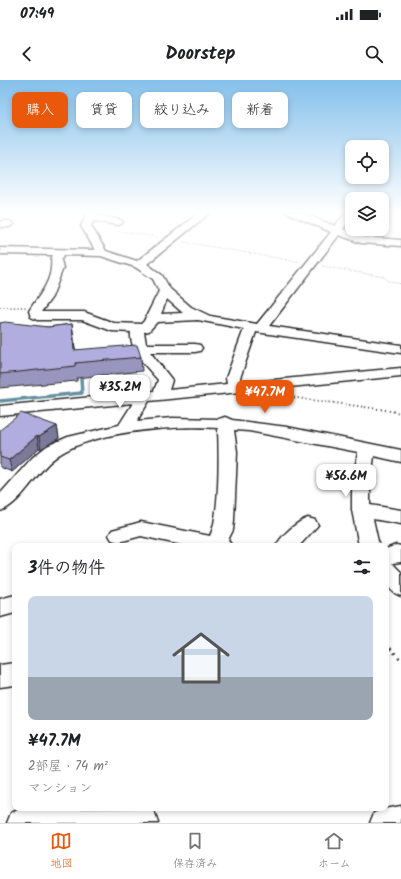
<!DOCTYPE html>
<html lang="ja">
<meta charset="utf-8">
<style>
:root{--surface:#fff;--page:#f2f2f2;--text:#202124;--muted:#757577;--line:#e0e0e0;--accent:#ea580c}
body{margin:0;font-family:Kalam,"Klee One",sans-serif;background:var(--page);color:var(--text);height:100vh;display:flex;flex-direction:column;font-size:15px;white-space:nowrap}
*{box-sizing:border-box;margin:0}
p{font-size:13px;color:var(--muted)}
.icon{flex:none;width:22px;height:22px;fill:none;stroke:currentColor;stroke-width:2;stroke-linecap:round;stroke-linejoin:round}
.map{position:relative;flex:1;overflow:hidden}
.details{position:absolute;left:12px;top:463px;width:377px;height:268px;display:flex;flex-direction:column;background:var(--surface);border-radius:8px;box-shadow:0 2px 6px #0003}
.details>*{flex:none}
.hud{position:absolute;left:12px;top:12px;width:377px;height:36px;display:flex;gap:8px}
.buttons{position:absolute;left:345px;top:60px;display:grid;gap:8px}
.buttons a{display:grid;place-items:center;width:44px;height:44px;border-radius:8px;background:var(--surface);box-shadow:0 2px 6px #0003;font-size:20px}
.price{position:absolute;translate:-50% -34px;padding:0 9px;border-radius:8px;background:#fff;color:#222;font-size:13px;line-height:26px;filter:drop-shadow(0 1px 2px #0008)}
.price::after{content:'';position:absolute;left:50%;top:24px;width:12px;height:9px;margin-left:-6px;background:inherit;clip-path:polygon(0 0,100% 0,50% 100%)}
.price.on{background:var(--accent);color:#fff}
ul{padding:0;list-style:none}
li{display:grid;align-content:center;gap:8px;height:212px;padding:0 16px}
li span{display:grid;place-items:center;height:124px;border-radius:8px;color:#555}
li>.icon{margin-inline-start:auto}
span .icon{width:72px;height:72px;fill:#fffc;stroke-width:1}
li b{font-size:17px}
h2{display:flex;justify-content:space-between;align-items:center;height:48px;padding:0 16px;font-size:17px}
.chip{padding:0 14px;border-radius:8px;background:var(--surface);box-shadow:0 2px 6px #0003;font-size:14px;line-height:36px}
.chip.on{background:var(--accent);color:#fff}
.status{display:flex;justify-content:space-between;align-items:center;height:28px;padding:0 20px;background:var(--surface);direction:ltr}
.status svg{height:11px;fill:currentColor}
header{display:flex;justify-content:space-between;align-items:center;height:52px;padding:0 16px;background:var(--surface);font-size:18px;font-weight:700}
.dock{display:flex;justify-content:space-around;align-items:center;height:56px;border-top:1px solid var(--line);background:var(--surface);font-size:11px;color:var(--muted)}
.dock a{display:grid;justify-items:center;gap:2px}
.dock .on{color:var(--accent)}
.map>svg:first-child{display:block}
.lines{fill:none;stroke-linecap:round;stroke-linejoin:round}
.stream-far1{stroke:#6690a1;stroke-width:2.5}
.stream{stroke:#6690a1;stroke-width:3.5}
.minor-casing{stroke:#2b2b2b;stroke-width:3}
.path-far3{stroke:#2b2b2b;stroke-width:1;stroke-dasharray:0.5 2;stroke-linecap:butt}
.path-far2{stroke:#2b2b2b;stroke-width:1.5;stroke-dasharray:1 2.5;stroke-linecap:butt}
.path-far1{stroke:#2b2b2b;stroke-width:2;stroke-dasharray:1 3;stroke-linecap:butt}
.path{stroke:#2b2b2b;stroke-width:3;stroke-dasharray:1.5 4.5;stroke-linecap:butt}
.minor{fill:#fff;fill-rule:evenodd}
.wall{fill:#9895bf;stroke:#2b2b2b}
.shaded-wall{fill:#7c799b;stroke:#2b2b2b}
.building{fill:#b1adde;stroke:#2b2b2b}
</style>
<div class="status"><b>07:49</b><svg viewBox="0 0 49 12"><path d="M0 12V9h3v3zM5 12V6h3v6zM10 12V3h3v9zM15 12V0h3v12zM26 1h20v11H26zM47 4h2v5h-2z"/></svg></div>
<header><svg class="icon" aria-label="back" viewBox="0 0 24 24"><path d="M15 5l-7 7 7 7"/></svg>Doorstep<svg class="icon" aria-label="search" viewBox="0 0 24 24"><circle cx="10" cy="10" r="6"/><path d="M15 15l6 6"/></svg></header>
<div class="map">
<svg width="401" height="743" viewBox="0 0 401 743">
<rect width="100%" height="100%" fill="#fff"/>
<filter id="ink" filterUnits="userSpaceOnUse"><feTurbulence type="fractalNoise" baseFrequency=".025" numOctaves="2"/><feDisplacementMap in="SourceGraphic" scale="8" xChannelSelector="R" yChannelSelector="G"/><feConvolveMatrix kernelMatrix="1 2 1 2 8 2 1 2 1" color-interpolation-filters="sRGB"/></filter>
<g filter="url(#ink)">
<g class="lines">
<path class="stream-far1" d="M 81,293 L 81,300"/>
<path class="stream" d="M 0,321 L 82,313 L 81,299"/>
<g class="minor-casing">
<path id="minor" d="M 88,132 L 98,132 L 96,135 L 121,140 L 123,142 L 121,144 L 118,145 L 94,141 L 91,146 L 106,171 L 137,181 L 200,132 L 211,132 L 147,184 L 162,195 L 170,209 L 191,227 L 210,236 L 257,244 L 331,152 L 285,132 L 299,132 L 335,146 L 346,132 L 352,132 L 352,137 L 343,149 L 363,157 L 401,160 L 401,166 L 361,163 L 339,155 L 269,246 L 401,265 L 401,273 L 256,252 L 240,298 L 241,303 L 401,288 L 401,296 L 149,321 L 137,341 L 172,338 L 219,339 L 225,337 L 232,340 L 287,347 L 401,370 L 401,382 L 374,376 L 370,406 L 370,425 L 401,430 L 401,444 L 373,439 L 379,466 L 359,466 L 352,430 L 352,406 L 358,372 L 249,351 L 234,350 L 237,372 L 234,440 L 233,450 L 228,460 L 232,466 L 187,466 L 141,456 L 119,462 L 112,460 L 109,455 L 112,450 L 141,442 L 210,456 C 220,436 219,372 218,348 C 174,345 85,351 52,380 C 35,394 20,425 0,431 L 0,414 L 32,378 L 47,366 L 68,357 L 119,345 L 133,323 L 0,336 L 0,326 L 154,311 L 158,300 C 147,287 129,270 131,252 L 112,251 L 82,240 L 37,240 L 31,237 L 29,231 C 37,218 50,204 51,188 C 52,182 50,180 53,175 L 0,174 L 0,168 L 95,170 L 81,146 ZM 64,175 L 101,176 L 135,187 L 153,199 L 159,211 L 144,241 L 141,244 L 114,243 L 84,232 L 41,232 L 52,217 L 63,188 L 61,180 ZM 167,219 L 183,233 L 161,234 ZM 198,240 L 244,249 L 226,298 L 227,304 L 169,310 L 172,300 L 150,272 L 195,272 L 200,271 L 202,268 L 200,265 L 195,264 L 146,264 L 144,252 L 149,251 L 157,242 Z
M 0,141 L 9,141 L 14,144 L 9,147 L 0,147 Z
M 308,438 L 315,440 L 318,445 L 299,466 L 276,466 C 282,455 296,442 308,438 Z
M 396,465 L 401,466 L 401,482 L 392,483 L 401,492 L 401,516 C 380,509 386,487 386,469 Z
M 15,515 L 15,533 L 0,537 L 0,519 Z
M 15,583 L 15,605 L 0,607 L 0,585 Z
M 401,726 L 401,743 L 370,743 L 374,733 L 384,729 Z
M 153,728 L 158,743 L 7,743 L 11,733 L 21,729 Z"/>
</g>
<path class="path-far3" d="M 119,151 L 158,157
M 184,162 L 300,182
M 322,186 L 384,197 L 389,201 L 401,204"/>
<path class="path-far2" d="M 0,227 L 26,227"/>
<path class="path-far1" d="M 278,315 C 319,322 360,325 401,333"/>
<path class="path" d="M 386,564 L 401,580"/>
<use href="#minor" class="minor"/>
</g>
<path class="wall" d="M 0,243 L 48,247 L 72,244 L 75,270 L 141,277 L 142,291 L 77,298 L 77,301 L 0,308 Z
M 57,346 L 59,358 L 41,369 L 39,368 L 12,392 L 0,387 L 0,350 Z"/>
<path class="shaded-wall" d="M 72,244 L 74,258 L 76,284 L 74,270 Z
M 57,346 L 59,358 L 41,369 L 39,357 Z
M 37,356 L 39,368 L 12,392 L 9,380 Z"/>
<path class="building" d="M 5,242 L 48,247 L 72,244 L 74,270 L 137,265 L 141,277 L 75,283 L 75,286 L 0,294 L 0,243 Z
M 21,333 L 57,346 L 39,357 L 37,356 L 9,380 L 0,377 L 0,350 Z"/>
</g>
<linearGradient id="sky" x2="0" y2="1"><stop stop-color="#84c0eb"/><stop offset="0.56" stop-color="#fff"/><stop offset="1" stop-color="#fff" stop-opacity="0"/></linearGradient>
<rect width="401" height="236" fill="url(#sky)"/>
</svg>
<div class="buttons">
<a><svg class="icon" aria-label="locate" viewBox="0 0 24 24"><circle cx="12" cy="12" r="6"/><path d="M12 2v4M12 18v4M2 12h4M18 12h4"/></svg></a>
<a><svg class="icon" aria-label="layers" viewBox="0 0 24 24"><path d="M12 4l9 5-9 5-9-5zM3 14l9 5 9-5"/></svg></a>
</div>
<b class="price" style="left:120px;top:329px">¥35.2M</b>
<b class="price on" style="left:265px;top:334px">¥47.7M</b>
<b class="price" style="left:346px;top:418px">¥56.6M</b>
<div class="hud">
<a class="chip on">購入</a>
<a class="chip">賃貸</a>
<a class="chip">絞り込み</a>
<a class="chip">新着</a>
</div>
<section class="details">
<h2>3件の物件<svg class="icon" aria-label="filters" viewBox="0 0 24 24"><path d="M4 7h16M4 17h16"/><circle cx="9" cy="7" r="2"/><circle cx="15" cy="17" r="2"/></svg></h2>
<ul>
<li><span style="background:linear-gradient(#c9d6e8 65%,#9aa5b1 0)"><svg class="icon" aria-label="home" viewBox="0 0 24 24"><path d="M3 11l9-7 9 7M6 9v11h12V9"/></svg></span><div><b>¥47.7M</b><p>2部屋 · 74 m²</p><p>マンション</p></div></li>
</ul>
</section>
</div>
<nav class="dock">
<a class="on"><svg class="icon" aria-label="map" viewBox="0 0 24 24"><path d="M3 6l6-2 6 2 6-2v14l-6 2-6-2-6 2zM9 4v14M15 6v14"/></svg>地図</a>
<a><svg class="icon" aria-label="saved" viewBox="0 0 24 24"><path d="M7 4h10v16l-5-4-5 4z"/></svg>保存済み</a>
<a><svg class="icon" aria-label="home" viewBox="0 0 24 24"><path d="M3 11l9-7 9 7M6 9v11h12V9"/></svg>ホーム</a>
</nav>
